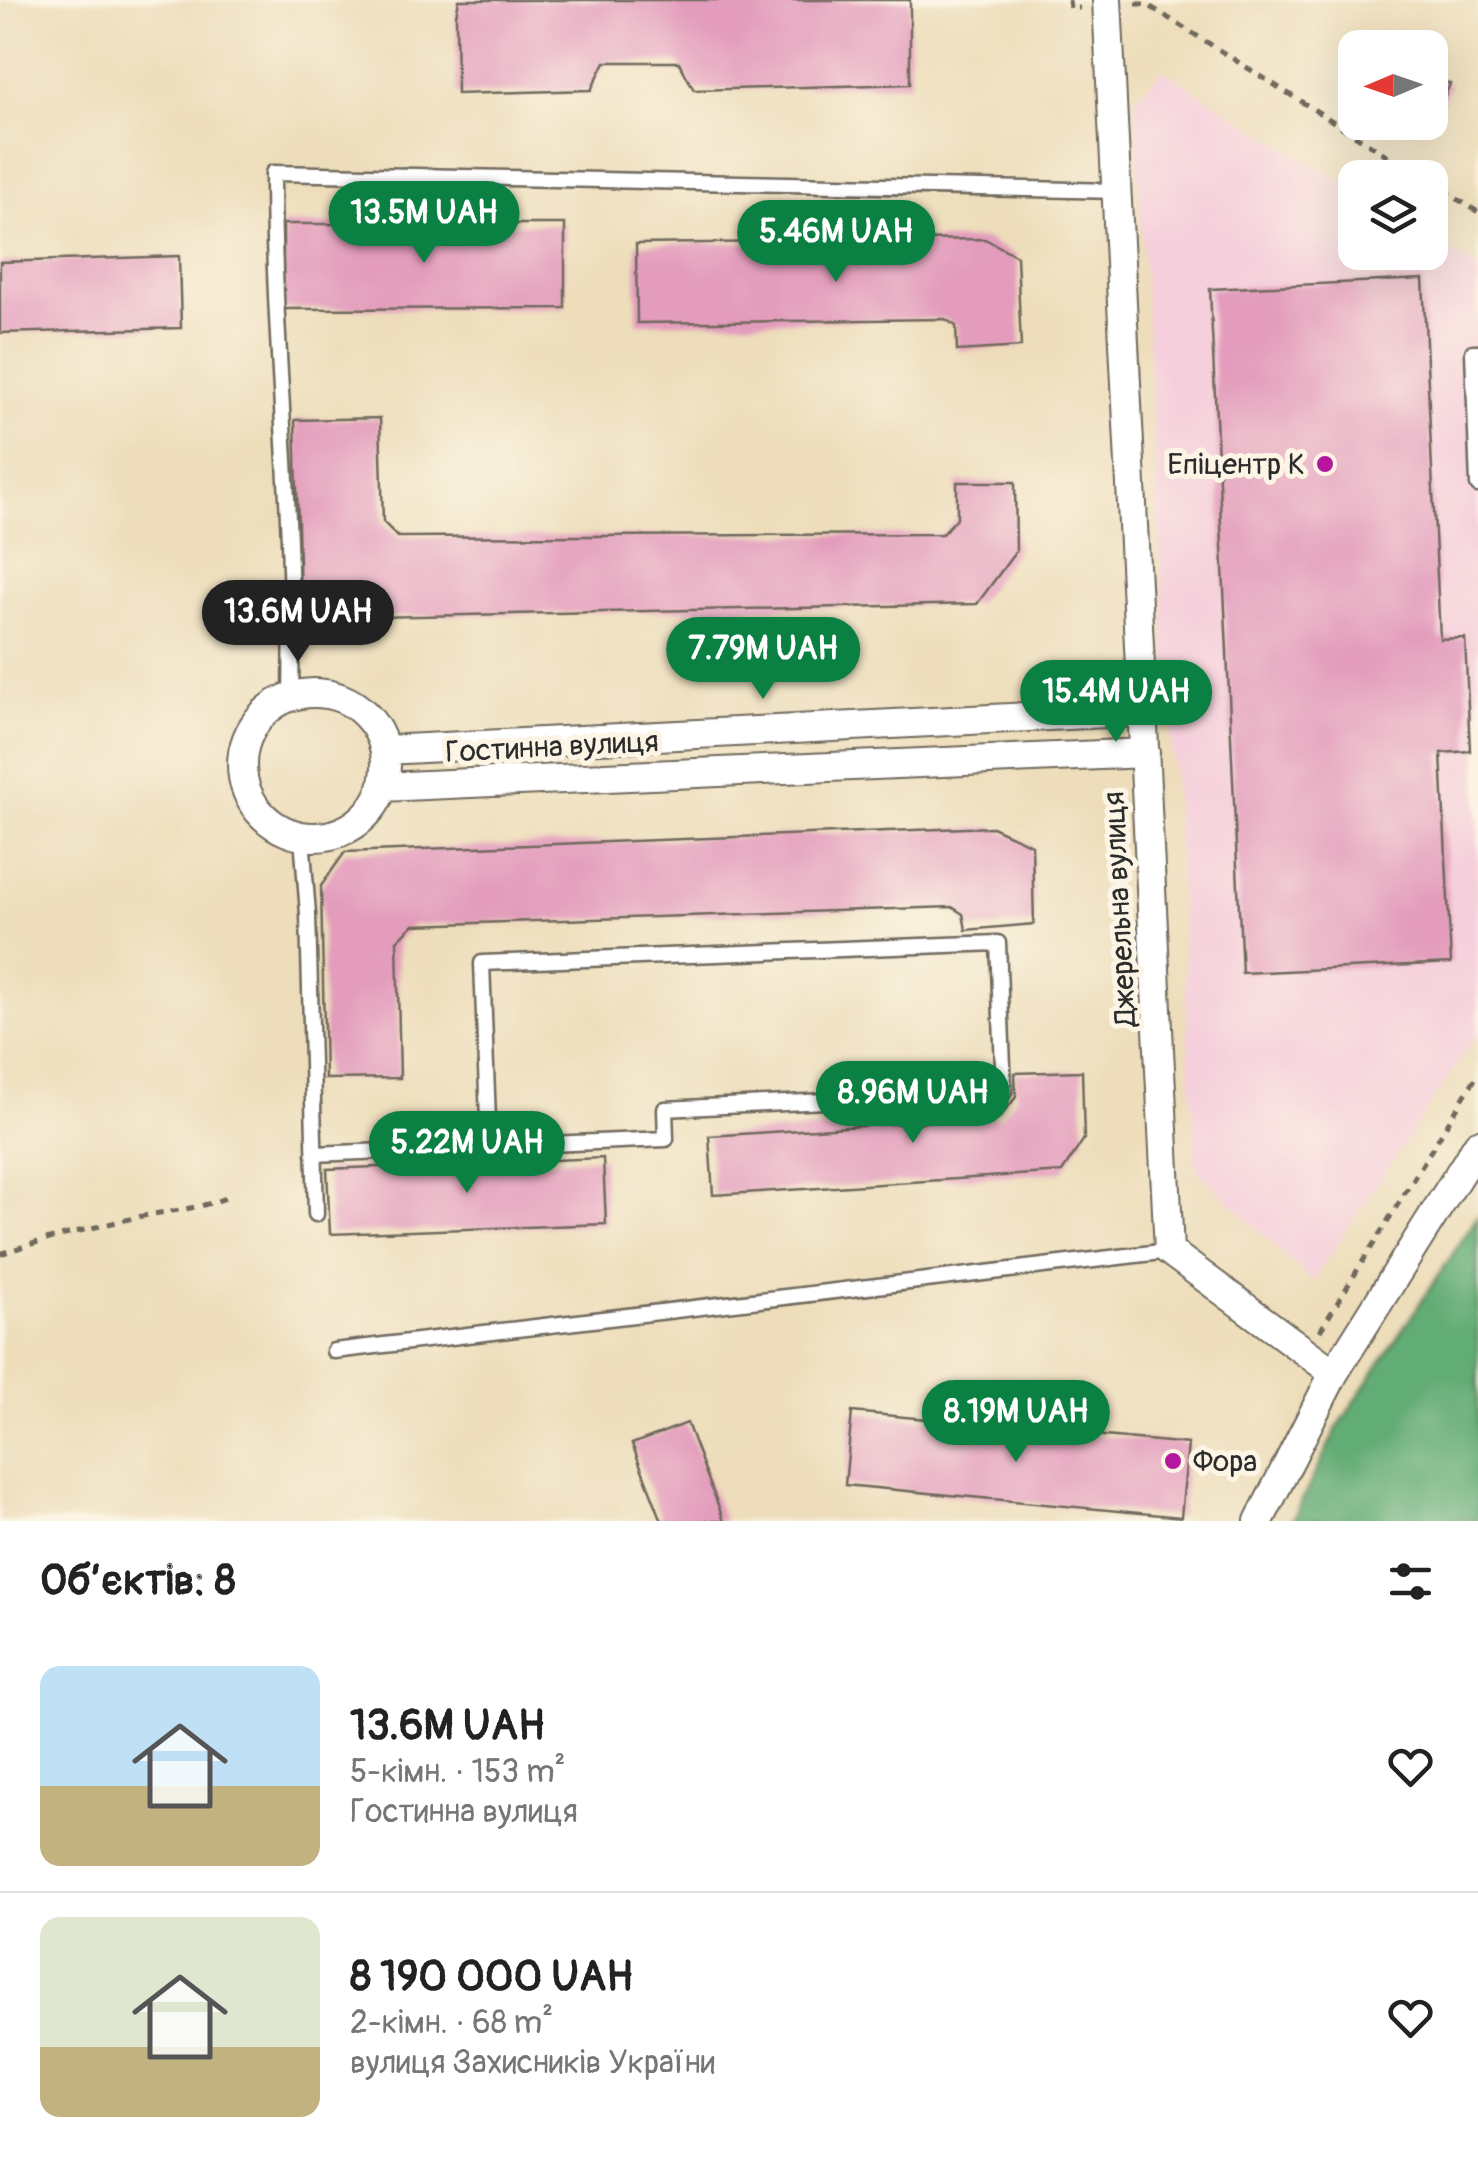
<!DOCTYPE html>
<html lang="uk">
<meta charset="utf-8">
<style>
:root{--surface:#fff;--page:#f2f2f2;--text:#222;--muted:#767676;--line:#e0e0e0;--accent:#0b8043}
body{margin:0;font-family:Pangolin,sans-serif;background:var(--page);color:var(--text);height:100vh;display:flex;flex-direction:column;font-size:38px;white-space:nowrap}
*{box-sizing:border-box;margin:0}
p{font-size:32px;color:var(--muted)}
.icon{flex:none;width:55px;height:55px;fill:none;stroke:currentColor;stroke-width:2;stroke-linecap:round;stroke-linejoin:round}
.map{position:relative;height:1521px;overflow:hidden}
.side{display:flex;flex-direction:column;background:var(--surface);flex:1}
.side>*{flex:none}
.needle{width:65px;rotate:268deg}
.controls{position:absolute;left:1338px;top:30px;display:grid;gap:20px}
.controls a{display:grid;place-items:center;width:110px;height:110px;border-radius:20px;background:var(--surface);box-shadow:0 10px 40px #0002;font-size:50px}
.price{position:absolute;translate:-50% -85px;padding:0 22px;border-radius:35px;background:var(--accent);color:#fff;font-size:32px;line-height:65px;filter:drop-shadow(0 2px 5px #0008)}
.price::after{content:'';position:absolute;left:50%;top:60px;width:30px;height:22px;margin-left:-15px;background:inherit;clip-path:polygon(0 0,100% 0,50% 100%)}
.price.current{background:#222;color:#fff}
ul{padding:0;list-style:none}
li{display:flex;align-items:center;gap:30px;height:250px;padding:0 40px}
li+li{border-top:2px solid var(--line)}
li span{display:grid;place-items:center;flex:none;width:280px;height:200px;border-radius:20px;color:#555}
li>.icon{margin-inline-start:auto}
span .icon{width:120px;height:120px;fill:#fffc;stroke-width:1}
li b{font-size:42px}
h2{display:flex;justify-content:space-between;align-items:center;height:120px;padding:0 40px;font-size:42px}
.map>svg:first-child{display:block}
.built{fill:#f5cfdb}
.forest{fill:#62ac74;stroke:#466c50;stroke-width:2.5}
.building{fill:#e39cbc}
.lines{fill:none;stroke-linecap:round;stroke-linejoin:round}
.lane-casing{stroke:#6f695d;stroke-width:19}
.street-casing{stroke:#6f695d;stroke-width:32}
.path{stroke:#6f695d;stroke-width:5;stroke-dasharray:8 8;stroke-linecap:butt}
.lane{stroke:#fff;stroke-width:14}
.street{stroke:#fff;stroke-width:28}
.poi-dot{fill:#b5179e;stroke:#fcf5e5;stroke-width:4}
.labels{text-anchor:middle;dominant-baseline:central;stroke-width:10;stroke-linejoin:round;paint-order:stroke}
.poi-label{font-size:30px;fill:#2b2b2b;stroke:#fcf5e5;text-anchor:end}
.street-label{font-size:30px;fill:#2b2b2b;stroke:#fcf5e5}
</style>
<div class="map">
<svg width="1478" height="1521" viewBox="0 0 1478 1521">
<rect width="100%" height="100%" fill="#fcf5e5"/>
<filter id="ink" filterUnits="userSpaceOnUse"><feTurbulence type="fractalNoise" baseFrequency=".01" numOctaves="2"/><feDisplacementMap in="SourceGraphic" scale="20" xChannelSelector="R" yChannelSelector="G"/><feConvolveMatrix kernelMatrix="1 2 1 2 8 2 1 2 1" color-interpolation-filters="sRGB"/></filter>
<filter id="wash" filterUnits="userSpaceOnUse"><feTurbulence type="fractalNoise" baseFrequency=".0048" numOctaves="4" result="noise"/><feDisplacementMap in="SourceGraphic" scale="40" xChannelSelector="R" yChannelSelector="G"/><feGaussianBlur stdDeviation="2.25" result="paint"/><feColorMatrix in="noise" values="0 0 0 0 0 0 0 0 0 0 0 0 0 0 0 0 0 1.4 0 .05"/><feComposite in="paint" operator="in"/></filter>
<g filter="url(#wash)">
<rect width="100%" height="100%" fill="#edddba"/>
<path class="built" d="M 1163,70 L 1355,191 L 1355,252 L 1430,252 L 1430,239 L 1478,269 L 1478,1033 L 1312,1282 L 1196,1169 L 1134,100 Z"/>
<path class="forest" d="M 1478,1216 L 1478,1521 L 1292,1521 L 1337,1428 Z"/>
<g id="blocks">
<path class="building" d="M 459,0 L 910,0 L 910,84 L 694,90 L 679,62 L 605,62 L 591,90 L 457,94 L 456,15 Z
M 1430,75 L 1450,84 L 1433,123 L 1430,121 Z
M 283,224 L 565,224 L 565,308 L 283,309 Z
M 985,239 L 1017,256 L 1021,347 L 957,351 L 956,326 L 945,319 L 637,323 L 636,244 Z
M 179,256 L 181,328 L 0,333 L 0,262 Z
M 1423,279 L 1440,639 L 1465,638 L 1470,751 L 1441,753 L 1451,963 L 1242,973 L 1210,289 Z
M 380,418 L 383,522 L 398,537 L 942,534 L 957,518 L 957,482 L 1015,482 L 1016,551 L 977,604 L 329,618 L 300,597 L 295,420 Z
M 992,827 L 1032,845 L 1034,924 L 966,930 L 963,914 L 952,907 L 413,925 L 397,941 L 400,1078 L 325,1079 L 321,886 L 345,852 Z
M 1082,1071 L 1084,1139 L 1062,1172 L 713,1195 L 709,1136 L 1000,1117 L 1016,1097 L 1015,1073 Z
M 603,1158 L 606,1224 L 330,1234 L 327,1169 Z
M 852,1412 L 1188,1444 L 1181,1517 L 845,1485 Z
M 687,1423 L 724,1521 L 662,1521 L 632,1444 Z"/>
</g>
</g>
<g filter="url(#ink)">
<use href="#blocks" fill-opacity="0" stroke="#6f695d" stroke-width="2.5"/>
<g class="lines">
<g class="lane-casing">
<path id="lane" d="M 1478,352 L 1473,352 L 1478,485
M 291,695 C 295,521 273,347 273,173 L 1117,191
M 302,837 L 308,914 L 316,1214
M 314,1154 L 666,1139 L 665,1109 L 1004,1092 L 998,943 L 482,963 L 489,1146
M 334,1351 L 1169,1251"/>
</g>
<g class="street-casing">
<path id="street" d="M 1107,0 L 1169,1251 L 1334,1373
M242 765a72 72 0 1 1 144 0a72 72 0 1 1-144 0Z
M 385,750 L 1144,711
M 382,787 L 1145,753
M 1259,1521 L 1334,1373 L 1478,1144"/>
</g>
<path class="path" d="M 1069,0 L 1070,8 L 1080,8
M 1136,4 L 1146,4 L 1423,178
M 1430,182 L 1478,212
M 0,1254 C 45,1239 91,1228 138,1217 C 171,1210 198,1210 230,1196
M 1320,1331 L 1478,1074"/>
<use href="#lane" class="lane"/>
<use href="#street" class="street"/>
</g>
</g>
<g class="poi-dot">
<circle cx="1325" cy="464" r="10"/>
<circle cx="1173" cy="1461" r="10"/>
</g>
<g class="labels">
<g class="poi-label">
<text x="1305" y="464">Епіцентр К</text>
<text x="1193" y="1461" text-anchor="start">Фора</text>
</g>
<g class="street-label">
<text transform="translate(552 747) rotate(-3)">Гостинна вулиця</text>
<text transform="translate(1120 909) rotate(-93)">Джерельна вулиця</text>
</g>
</g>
</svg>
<div class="controls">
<a><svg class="needle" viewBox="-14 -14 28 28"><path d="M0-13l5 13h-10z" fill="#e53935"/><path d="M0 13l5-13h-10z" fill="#767676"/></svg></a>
<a><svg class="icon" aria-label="layers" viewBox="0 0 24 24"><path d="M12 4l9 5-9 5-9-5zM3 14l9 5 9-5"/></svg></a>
</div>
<b class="price" style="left:424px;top:266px">13.5M UAH</b>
<b class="price" style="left:836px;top:285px">5.46M UAH</b>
<b class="price current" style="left:298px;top:665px">13.6M UAH</b>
<b class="price" style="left:763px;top:702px">7.79M UAH</b>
<b class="price" style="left:1116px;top:745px">15.4M UAH</b>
<b class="price" style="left:913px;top:1146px">8.96M UAH</b>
<b class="price" style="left:467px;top:1196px">5.22M UAH</b>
<b class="price" style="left:1016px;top:1465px">8.19M UAH</b>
</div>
<section class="side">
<h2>Об’єктів: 8<svg class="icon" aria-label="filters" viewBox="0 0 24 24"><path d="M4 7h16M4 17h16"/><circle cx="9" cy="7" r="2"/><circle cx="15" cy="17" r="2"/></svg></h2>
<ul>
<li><span style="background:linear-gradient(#bfe0f5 60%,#c2b280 0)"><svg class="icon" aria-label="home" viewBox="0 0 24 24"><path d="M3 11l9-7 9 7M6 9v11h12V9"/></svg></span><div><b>13.6M UAH</b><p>5-кімн. · 153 m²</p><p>Гостинна вулиця</p></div><svg class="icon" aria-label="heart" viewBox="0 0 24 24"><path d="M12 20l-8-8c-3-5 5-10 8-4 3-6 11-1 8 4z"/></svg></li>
<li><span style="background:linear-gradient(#dfe7d0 65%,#c2b280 0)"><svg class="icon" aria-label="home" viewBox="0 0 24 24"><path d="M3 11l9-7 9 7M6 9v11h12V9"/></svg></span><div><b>8 190 000 UAH</b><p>2-кімн. · 68 m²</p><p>вулиця Захисників України</p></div><svg class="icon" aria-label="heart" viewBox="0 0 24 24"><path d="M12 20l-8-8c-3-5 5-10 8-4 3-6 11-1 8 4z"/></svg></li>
</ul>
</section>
